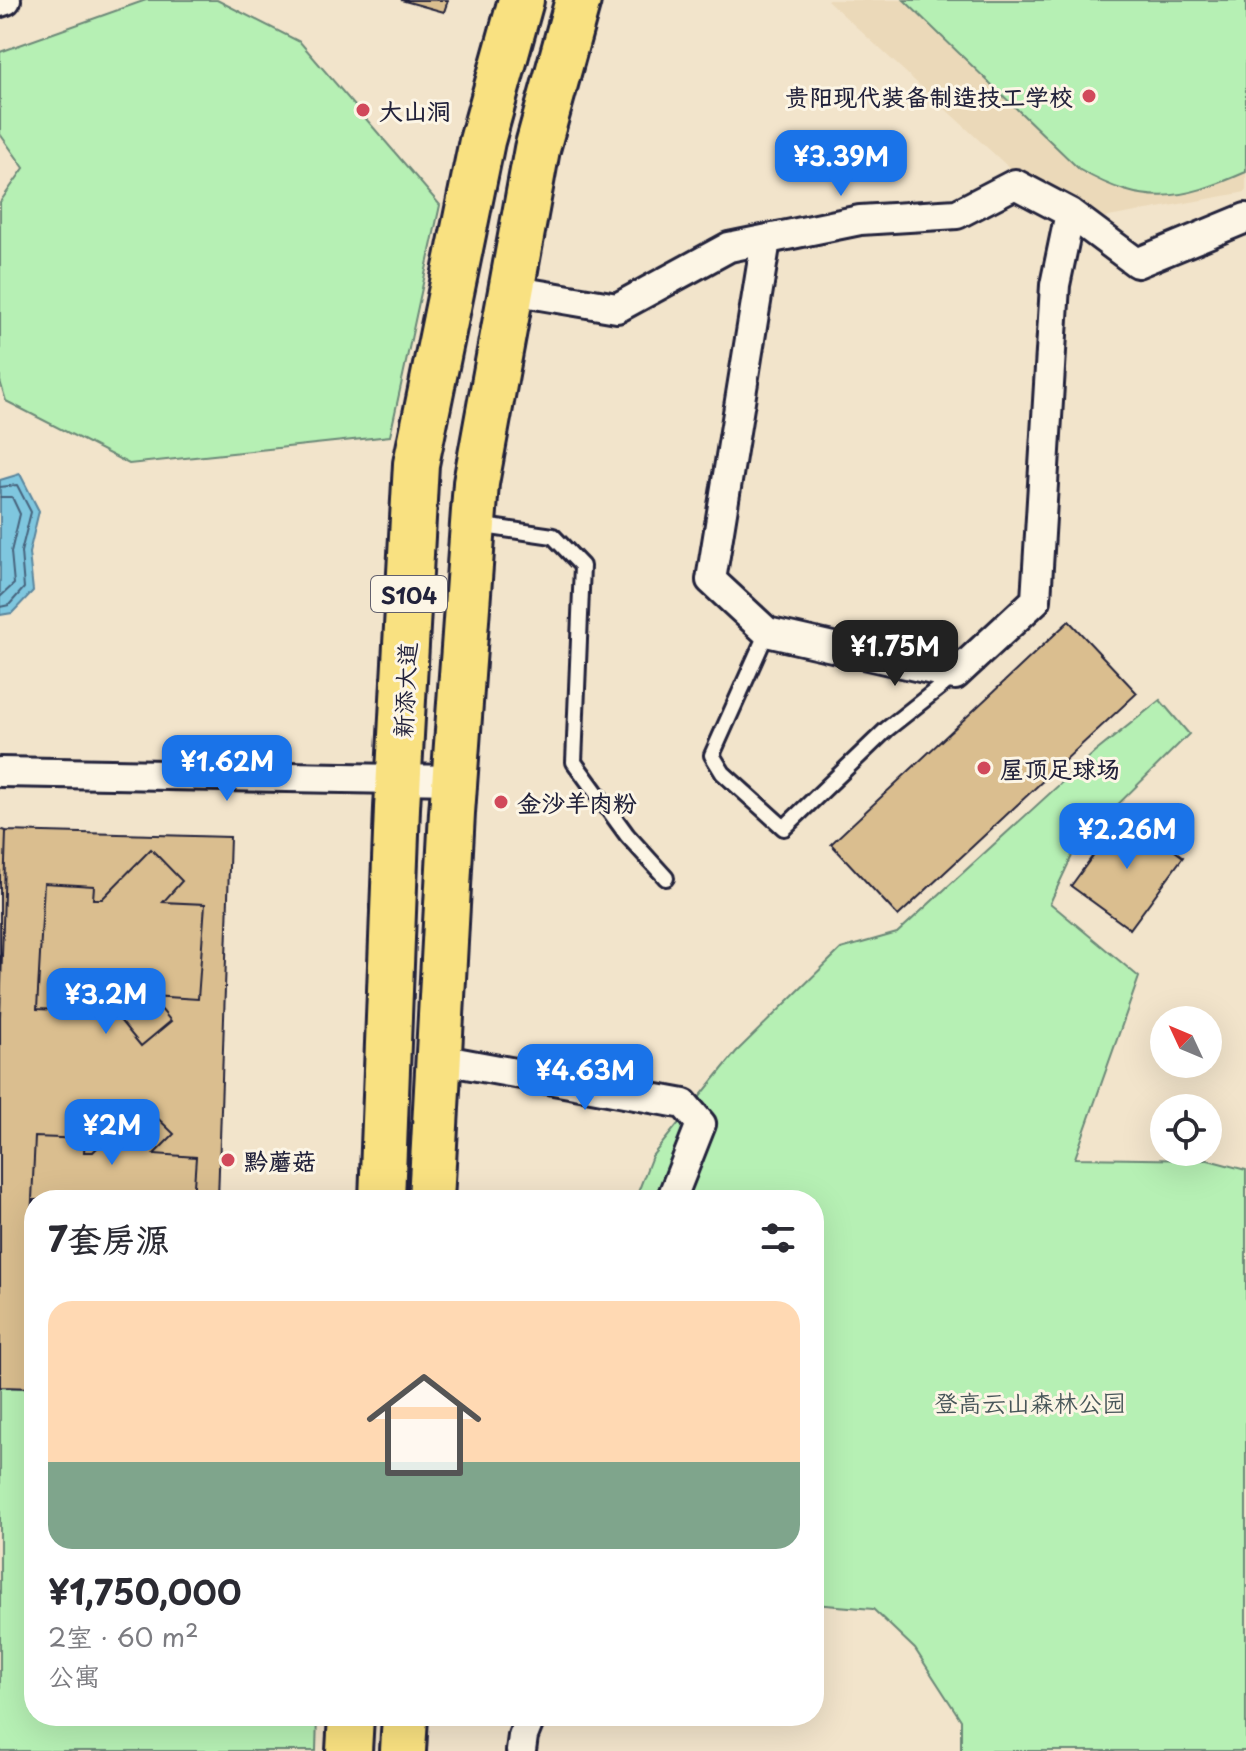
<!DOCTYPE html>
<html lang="zh">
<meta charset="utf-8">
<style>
:root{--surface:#fff;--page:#f2f2f3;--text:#2b2b33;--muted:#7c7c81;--line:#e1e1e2;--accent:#1a73e8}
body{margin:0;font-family:"Playpen Sans","LXGW WenKai TC",sans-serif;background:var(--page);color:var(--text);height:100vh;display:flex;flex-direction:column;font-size:30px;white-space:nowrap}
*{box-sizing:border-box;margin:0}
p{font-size:26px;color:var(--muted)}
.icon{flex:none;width:44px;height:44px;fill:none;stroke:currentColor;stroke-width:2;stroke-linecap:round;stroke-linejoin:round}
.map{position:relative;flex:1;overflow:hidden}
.details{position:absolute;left:24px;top:1190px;width:800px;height:536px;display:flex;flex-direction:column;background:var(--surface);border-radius:32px;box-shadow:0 8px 32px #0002}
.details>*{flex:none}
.needle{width:52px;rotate:314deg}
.tools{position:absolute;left:1150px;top:1006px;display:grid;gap:16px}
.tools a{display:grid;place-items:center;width:72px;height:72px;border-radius:50%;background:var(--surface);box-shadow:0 8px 32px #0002;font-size:40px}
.price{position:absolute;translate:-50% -68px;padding:0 18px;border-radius:16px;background:var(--accent);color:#fff;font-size:26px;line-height:52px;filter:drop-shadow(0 2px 4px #0008)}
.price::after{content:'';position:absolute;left:50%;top:48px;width:24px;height:18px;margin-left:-12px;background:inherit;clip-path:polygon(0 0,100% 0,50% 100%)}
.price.on{background:#222;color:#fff}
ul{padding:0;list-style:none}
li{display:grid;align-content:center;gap:16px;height:424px;padding:0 24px}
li+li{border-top:2px solid var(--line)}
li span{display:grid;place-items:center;height:248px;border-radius:24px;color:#555}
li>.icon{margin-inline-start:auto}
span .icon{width:144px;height:144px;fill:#fffc;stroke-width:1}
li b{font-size:34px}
h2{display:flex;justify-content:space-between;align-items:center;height:96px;padding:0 24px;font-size:34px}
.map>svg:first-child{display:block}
.built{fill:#ebd9b9}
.green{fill:#b6f0b4;stroke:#6c8978;stroke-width:2}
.water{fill:#7fc7df;stroke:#5a859d;stroke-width:2}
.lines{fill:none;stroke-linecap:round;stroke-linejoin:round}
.shore{stroke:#47647d;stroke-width:2}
.building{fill:#dabe8f;stroke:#22223b;stroke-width:2}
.service-casing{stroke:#22223b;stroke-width:20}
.minor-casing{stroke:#22223b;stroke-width:34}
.primary-casing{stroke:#22223b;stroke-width:50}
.service{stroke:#fcf5e5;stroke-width:14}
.minor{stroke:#fcf5e5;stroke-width:28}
.primary{stroke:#f9e181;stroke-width:44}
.poi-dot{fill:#d1495b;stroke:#fcf5e5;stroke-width:3}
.labels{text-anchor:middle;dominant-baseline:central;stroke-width:6;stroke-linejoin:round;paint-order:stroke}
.shield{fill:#fcf5e5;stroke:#63616e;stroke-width:2}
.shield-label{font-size:22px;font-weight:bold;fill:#22223b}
.poi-label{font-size:24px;font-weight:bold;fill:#22223b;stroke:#fcf5e5;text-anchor:start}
.street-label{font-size:24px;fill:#22223b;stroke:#fcf5e5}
.park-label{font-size:24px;fill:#475659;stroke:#fcf5e5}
</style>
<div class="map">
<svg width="1246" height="1751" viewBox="0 0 1246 1751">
<rect width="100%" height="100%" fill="#f2e4cb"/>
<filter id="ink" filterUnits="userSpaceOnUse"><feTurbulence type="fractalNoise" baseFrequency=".0125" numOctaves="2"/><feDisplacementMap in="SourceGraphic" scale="16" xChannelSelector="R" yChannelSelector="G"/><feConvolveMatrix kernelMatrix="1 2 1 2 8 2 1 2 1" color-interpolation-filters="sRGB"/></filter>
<g filter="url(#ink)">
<path class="built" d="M 827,0 L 1246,0 L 1246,192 L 1070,224 Z"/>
<path class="green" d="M 146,0 L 217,0 L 300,42 L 440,205 L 390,436 L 129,464 L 6,401 L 0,381 L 0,202 L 24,168 L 0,134 L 0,52 Z
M 904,0 L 1246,0 L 1246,172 C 1180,201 1145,207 1080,170 Z
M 1160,700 L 1189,734 L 1077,845 L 1050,903 L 1139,977 L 1075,1158 L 1208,1160 L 1246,1170 L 1246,1751 L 961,1751 L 961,1720 L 915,1649 L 873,1609 L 814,1604 L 814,1200 L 635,1200 L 652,1156 L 736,1052 L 841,949 L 897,933 L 1094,753 Z
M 0,1387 L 34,1388 L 34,1716 L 317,1716 L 316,1751 L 0,1751 Z"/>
<path class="water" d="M 20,474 L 39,511 L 29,553 L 33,591 L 12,613 L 0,615 L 0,480 Z"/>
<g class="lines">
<path class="shore" d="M 0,487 L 17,485 L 31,512 L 21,552 L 24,588 L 9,605 L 0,607
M 0,497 L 12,497 L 20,514 L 11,552 L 14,584 L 0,597"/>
</g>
<path class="building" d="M 401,0 L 448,0 L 444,12 Z
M 1069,621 L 1137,693 L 898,916 L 831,844 Z
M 1124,813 L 1183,857 L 1130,929 L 1071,886 Z
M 0,829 L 6,831 L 0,1017 Z
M 6,831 L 230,837 L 218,1200 L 34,1200 L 34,1388 L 0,1387 L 0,1017 Z
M 151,849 L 182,881 L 163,902 L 205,904 L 198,999 L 150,996 L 171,1021 L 141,1046 L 98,993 L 86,992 L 84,1011 L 37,1009 L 44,883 L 94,886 L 93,899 L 102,899 Z
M 142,1103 L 174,1134 L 154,1154 L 196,1157 L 193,1200 L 34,1200 L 34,1262 L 29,1262 L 35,1137 L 85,1139 L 84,1152 L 93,1152 Z"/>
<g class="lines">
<g class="service-casing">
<path id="service" d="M 477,525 L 553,536 L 582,566 L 574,762 L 627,835 L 666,878
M 767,632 L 712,755 L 723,773 L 784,828 L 887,729 L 954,676"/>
</g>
<g class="minor-casing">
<path id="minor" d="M 0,2 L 6,0
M 766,240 L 711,580 L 767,632 L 955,675 L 1036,600 L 1055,285 L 1070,213
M 511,290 L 617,308 L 729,247 L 860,220 L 957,214 L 1015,184 L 1070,213 L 1137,263 L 1246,218
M 0,772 L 454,780
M 439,1059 L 684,1104 L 701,1124 L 671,1200
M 521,1751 L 523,1736 L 531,1716"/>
</g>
<g class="primary-casing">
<path id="primary" d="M 382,1200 L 397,808 L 416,464 L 482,141 L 521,0
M 431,1200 L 452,813 L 476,483 L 537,149 L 578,0
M 349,1751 L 351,1716
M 403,1751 L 405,1716"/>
</g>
<use href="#service" class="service"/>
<use href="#minor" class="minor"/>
<use href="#primary" class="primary"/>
</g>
</g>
<g class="poi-dot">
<circle cx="1089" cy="96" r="8"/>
<circle cx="363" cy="110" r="8"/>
<circle cx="984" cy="768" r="8"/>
<circle cx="501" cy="802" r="8"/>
<circle cx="228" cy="1160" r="8"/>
</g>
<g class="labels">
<rect class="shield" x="371" y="576" width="76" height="36" rx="6"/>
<g class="shield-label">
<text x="409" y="594">S104</text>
</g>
<g class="poi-label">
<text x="1073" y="96" text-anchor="end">贵阳现代装备制造技工学校</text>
<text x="379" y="110">大山洞</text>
<text x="1000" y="768">屋顶足球场</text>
<text x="517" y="802">金沙羊肉粉</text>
<text x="244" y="1160">黔蘑菇</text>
</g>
<g class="street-label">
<text transform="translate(404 690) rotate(-87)">新添大道</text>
</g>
<g class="park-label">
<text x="1030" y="1402">登高云山森林公园</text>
</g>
</g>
</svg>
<div class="tools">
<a><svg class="needle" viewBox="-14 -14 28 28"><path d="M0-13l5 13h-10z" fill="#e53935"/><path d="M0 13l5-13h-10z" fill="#7c7c81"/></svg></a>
<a><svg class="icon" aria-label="locate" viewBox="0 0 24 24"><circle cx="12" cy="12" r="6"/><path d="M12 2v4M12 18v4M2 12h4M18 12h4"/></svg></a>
</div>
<b class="price" style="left:841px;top:198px">¥3.39M</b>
<b class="price on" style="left:895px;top:688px">¥1.75M</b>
<b class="price" style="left:227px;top:803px">¥1.62M</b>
<b class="price" style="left:1127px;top:871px">¥2.26M</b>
<b class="price" style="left:106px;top:1036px">¥3.2M</b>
<b class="price" style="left:585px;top:1112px">¥4.63M</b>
<b class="price" style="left:112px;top:1167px">¥2M</b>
<section class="details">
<h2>7套房源<svg class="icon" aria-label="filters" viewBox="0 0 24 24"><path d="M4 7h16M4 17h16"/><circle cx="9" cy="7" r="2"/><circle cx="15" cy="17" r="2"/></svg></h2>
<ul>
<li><span style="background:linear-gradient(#ffd9b3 65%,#7fa58c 0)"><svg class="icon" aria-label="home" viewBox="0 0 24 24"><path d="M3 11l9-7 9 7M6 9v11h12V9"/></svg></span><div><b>¥1,750,000</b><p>2室 · 60 m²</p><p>公寓</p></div></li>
</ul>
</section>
</div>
